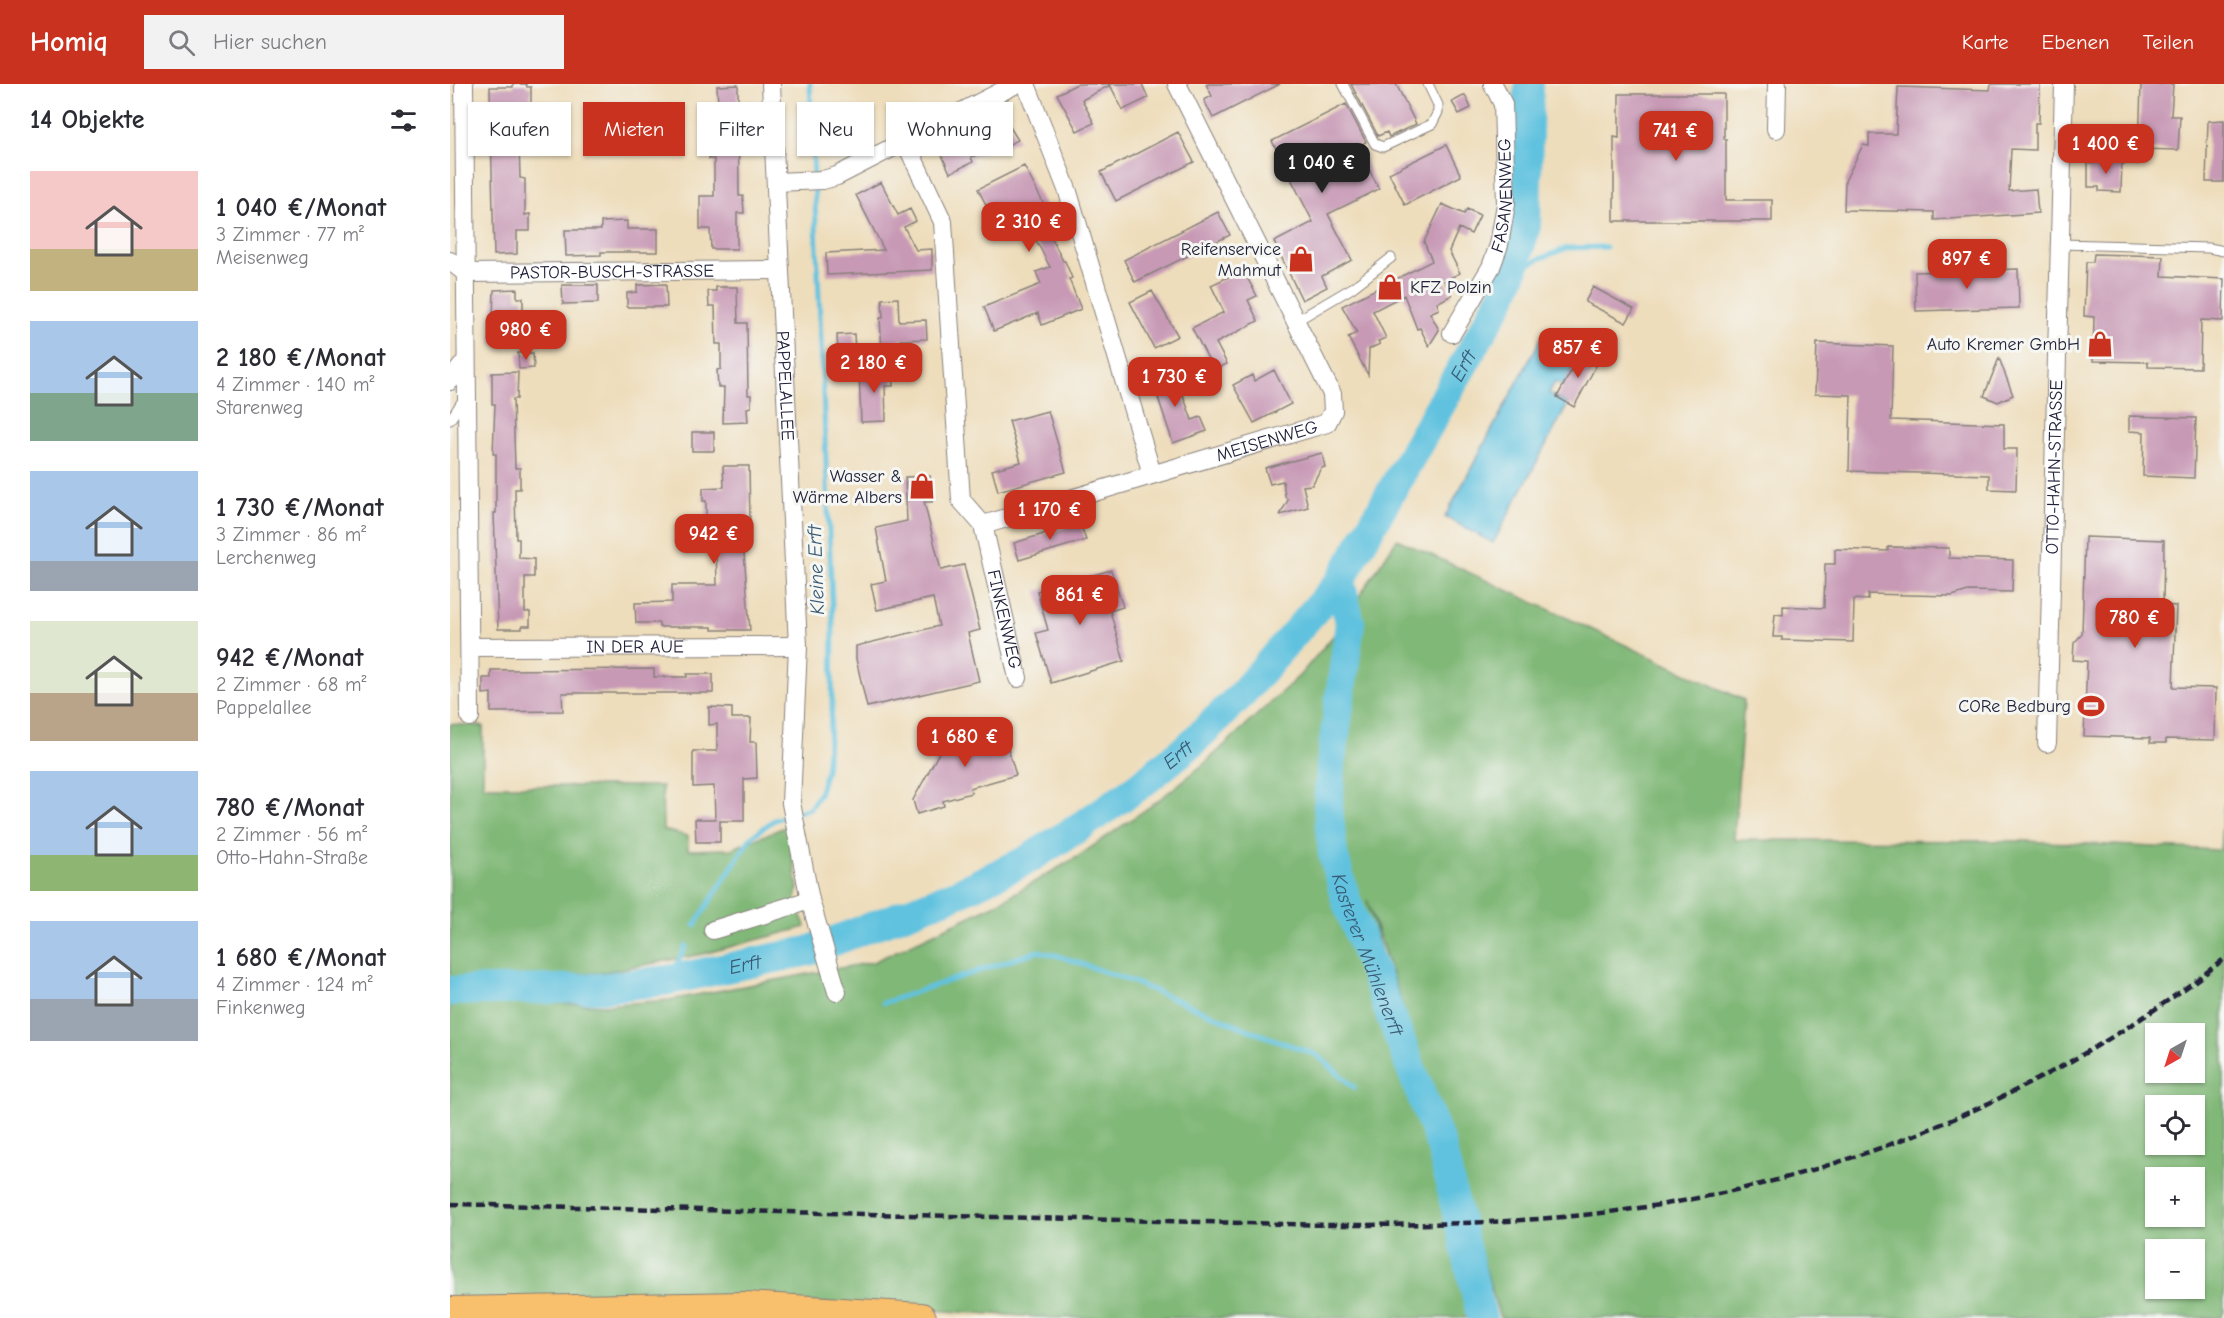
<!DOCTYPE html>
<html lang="de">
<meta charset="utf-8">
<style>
:root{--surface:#fff;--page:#f2f2f3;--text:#2b2b33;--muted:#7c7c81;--accent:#c8321e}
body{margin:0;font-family:"Comic Neue",sans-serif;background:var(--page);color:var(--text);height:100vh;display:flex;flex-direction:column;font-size:22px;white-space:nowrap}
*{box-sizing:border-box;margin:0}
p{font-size:20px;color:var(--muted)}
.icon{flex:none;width:33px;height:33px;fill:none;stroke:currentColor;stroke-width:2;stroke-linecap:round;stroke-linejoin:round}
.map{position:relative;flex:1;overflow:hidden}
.sheet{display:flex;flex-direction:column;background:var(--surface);width:450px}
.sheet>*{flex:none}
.top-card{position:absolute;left:18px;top:18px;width:570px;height:54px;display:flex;gap:12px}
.needle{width:39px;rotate:219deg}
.tools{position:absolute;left:1695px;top:939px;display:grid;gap:12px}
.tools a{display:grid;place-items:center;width:60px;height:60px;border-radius:0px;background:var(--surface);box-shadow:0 2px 4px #0004;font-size:30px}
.price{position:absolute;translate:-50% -51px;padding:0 14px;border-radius:12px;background:var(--accent);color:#fff;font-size:20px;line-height:39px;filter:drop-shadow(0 2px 3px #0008)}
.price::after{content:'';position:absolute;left:50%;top:36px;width:18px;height:14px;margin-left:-9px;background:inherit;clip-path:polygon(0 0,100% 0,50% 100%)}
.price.active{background:#222;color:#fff}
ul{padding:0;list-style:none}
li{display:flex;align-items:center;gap:18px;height:150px;padding:0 30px}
li span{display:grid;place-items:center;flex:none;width:168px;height:120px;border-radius:0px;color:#555}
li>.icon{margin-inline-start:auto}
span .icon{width:72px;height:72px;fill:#fffc;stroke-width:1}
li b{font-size:26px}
h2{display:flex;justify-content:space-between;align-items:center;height:72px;padding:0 30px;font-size:26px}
.pill{padding:0 21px;border-radius:0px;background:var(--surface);box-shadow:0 2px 4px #0004;font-size:21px;line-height:54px}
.pill.active{background:var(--accent);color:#fff}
header{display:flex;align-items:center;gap:36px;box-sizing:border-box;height:84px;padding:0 30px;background:var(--accent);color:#fff}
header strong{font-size:28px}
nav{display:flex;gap:33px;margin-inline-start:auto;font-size:21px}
.search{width:420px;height:54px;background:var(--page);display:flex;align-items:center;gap:15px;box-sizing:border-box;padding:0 21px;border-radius:0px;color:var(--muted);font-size:22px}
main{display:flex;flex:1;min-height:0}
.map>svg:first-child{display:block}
.forest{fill:#80b877;stroke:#516d59;stroke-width:1.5;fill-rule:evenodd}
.water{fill:#61c2df;stroke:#42728d;stroke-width:1.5}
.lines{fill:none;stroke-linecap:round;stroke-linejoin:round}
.stream{stroke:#61c2df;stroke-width:5}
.river{stroke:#61c2df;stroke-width:30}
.building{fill:#c799b5}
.lane-casing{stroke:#88807b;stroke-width:11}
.street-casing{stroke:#88807b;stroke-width:20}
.primary-casing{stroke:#88807b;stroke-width:32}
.lane{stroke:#fff;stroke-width:9}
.street{stroke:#fff;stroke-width:18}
.primary{stroke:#f8bf6c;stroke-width:30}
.rail{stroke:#22223b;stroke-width:4.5;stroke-dasharray:9 4.5;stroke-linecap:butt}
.labels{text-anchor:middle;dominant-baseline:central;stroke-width:6;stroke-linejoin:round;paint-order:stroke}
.street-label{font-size:18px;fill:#22223b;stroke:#f6f6f2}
.poi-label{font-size:18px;fill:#22223b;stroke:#f6f6f2;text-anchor:end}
.water-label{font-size:20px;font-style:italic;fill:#385a74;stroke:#f6f6f2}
</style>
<header>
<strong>Homiq</strong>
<div class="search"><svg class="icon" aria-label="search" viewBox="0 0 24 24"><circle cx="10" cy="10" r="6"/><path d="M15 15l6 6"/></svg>Hier suchen</div>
<nav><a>Karte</a><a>Ebenen</a><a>Teilen</a></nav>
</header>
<main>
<section class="sheet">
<h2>14 Objekte<svg class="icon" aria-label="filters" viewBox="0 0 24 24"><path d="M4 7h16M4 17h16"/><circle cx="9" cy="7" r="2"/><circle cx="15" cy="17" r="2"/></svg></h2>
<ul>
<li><span style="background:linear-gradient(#f6c9c9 65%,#c2b280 0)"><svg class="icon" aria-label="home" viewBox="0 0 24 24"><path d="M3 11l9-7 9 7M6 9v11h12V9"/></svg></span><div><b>1 040 €/Monat</b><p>3 Zimmer · 77 m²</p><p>Meisenweg</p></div></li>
<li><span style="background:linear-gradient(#a9c7e8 60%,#7fa58c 0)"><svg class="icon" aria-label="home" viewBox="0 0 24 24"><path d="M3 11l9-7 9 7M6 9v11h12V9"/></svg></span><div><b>2 180 €/Monat</b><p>4 Zimmer · 140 m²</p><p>Starenweg</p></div></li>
<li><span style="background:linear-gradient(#a9c7e8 75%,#9aa5b1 0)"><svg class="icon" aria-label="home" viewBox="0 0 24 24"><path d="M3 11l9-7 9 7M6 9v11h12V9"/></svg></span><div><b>1 730 €/Monat</b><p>3 Zimmer · 86 m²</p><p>Lerchenweg</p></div></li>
<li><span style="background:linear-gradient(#dfe7d0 60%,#b9a48a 0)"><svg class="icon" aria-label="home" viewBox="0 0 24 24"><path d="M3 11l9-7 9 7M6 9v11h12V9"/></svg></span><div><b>942 €/Monat</b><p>2 Zimmer · 68 m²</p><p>Pappelallee</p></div></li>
<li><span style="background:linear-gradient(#a9c7e8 70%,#8fb573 0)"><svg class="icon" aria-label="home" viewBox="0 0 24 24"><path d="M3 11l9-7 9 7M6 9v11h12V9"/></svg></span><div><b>780 €/Monat</b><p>2 Zimmer · 56 m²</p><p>Otto-Hahn-Straße</p></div></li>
<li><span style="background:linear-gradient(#a9c7e8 65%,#9aa5b1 0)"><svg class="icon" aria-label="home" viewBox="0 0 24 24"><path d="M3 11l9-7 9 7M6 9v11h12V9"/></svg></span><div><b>1 680 €/Monat</b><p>4 Zimmer · 124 m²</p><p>Finkenweg</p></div></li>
</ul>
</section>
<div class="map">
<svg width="1774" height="1234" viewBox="0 0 1774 1234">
<rect width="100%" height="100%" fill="#f6f6f2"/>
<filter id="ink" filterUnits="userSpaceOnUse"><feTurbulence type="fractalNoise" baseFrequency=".0167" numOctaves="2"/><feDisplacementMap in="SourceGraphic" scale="12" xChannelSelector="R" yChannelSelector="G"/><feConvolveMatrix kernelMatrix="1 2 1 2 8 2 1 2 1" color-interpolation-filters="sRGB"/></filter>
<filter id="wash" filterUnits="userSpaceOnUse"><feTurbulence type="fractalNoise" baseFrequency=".008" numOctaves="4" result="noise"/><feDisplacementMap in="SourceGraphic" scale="24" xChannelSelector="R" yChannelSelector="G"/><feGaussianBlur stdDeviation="1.35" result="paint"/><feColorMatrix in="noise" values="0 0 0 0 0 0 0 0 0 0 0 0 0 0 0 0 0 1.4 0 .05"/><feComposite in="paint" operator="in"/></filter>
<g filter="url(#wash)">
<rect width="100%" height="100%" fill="#edb"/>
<path class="forest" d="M 947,455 L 1294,616 L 1284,756 L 1574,757 L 1770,766 L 1774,719 L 1774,1228 L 1771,1234 L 1050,1234 L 1000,1065 L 917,816 L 986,1066 L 1027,1234 L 603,1234 L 293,1214 L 0,1216 L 0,916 L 157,921 L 219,916 L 423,878 L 546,820 L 627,773 L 705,719 L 754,680 L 850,591 L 884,551 ZM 1706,950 L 1744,950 L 1744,988 L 1706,988 ZM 1706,1022 L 1744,1022 L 1744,1060 L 1706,1060 ZM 1706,1094 L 1744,1094 L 1744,1132 L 1706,1132 ZM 1706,1166 L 1744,1166 L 1744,1204 L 1706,1204 Z
M 0,640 L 33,642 L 33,702 L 212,702 L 213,746 L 238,752 L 238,766 L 281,765 L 337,742 L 348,803 L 345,819 L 356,843 L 253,870 L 150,889 L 0,898 Z"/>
<path class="water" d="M 1096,245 L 1105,250 L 1104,253 L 1131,267 L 1113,302 L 1105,298 L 1099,309 L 1118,320 L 1043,459 L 995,433 Z"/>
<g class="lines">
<path class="stream" d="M 1062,190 L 1089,175 L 1117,164 L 1156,163
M 245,841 L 301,753 L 324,736 L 360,724 L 369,710 L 376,687 L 382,624 L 383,542 L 360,0
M 219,896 L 236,862
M 433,919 L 588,867 L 609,872 L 678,896 L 804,948 L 867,971 L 904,1003"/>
<g class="river">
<path id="s1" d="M 890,497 L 900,539 L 881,681 L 878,724 L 883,770 L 896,816 L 991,1062 L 1032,1234"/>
<path id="s2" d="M 0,907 L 151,904 L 219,896 L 358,867 L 506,810 L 577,776 L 634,740 L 689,702 L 741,660 L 789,613 L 890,497 L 1051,215 L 1062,190 L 1076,142 L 1079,0"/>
</g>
</g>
<g id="blocks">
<path class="building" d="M 63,0 L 76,0 L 77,3 L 81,3 L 81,24 L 70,24 L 69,60 L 70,94 L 75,95 L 75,131 L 80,130 L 80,147 L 67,147 L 67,170 L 44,171 L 40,3 L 63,3 Z
M 627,0 L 692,0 L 698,14 L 673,26 L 660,1 L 632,16 L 644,39 L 627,47 L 607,10 Z
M 756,0 L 830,0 L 763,34 L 754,16 L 762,12 Z
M 901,0 L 946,0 L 966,40 L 939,53 L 937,48 L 928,52 Z
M 1541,0 L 1590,0 L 1589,39 L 1585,39 L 1585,66 L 1561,65 L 1559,107 L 1586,105 L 1588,129 L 1484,136 L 1484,128 L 1394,126 L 1395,97 L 1413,61 L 1419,62 L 1419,50 L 1446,50 L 1448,3 L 1540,6 Z
M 1691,0 L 1723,0 L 1721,32 L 1730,32 L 1728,66 L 1689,65 Z
M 288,1 L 289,112 L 293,112 L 294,129 L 287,129 L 287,165 L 261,165 L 260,145 L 250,145 L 250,112 L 264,112 L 264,75 L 259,75 L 259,37 L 269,37 L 267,2 Z
M 1169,10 L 1274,10 L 1274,55 L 1276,55 L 1276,116 L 1322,116 L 1322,137 L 1164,137 L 1164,53 L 1169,54 Z
M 1015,11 L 1021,24 L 1009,30 L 1002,18 Z
M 896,20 L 916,58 L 907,62 L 929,105 L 878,130 L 902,176 L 872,192 L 877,203 L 852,216 L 824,158 L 863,138 L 822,57 Z
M 555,35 L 568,56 L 547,66 L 544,62 L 534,68 L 521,73 L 523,78 L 500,89 L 491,69 L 512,56 L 537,48 L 536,45 Z
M 1774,36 L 1774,98 L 1756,98 L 1758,37 Z
M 728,48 L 744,78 L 666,117 L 651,88 Z
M 996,61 L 1011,92 L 955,121 L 939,89 Z
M 1672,65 L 1689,65 L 1689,80 L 1672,80 Z
M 1650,75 L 1672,76 L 1671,108 L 1649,107 L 1649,103 L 1638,103 L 1638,79 L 1650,79 Z
M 574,82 L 599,130 L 592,134 L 613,177 L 615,177 L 622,194 L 619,195 L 631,225 L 592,241 L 588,229 L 544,247 L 534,223 L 591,200 L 586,188 L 600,183 L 578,141 L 553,154 L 528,105 Z
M 431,98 L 448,131 L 460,125 L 466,137 L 454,143 L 466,166 L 482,165 L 482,186 L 377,191 L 376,169 L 434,166 L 406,111 Z
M 992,120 L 1014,130 L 1017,125 L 1030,131 L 1021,150 L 1009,144 L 999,167 L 1010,189 L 994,197 L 1002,211 L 987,219 L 989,225 L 980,229 L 989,246 L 979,262 L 970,244 L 967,245 L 954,211 L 923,227 L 936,254 L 928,257 L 930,260 L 919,265 L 918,291 L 898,253 L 907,249 L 892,222 L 982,177 L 974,158 Z
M 768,128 L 780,151 L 685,198 L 674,176 Z
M 177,137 L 177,145 L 208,145 L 208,168 L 151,168 L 151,171 L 116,172 L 115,146 L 151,146 L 151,138 Z
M 1644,170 L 1713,172 L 1712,192 L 1774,195 L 1773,237 L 1751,236 L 1750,284 L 1698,283 L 1698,278 L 1643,277 L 1644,233 L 1634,232 L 1636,178 L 1643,178 Z
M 1568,185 L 1569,224 L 1466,227 L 1465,188 Z
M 793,186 L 807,212 L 798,216 L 808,237 L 766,259 L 777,280 L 764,286 L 742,244 L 774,228 L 761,201 Z
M 216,200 L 217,223 L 177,223 L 177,209 L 187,208 L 187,201 Z
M 112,201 L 148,201 L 148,219 L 113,220 Z
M 266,203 L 287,203 L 288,239 L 297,239 L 298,311 L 301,311 L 301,323 L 297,324 L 298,338 L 273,339 L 274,303 L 268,303 L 267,286 L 271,285 L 271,260 L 266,260 L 265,222 L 259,222 L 258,207 L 266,207 Z
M 1143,203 L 1184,225 L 1176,239 L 1135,218 Z
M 67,205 L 67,214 L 73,214 L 73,232 L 67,232 L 67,261 L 42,261 L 44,206 Z
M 702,207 L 728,252 L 704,264 L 680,218 Z
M 448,214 L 449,237 L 476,236 L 477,255 L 450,256 L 451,283 L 433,284 L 430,234 L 433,234 L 432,215 Z
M 404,250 L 406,286 L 389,287 L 387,251 Z
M 1367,259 L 1443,262 L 1441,336 L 1554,340 L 1554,365 L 1567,365 L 1566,406 L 1539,405 L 1539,391 L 1399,387 L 1401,311 L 1365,310 Z
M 1132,267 L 1149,276 L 1124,323 L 1107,313 Z
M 68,269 L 83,269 L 84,284 L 69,285 Z
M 1549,274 L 1563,311 L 1548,318 L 1534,312 Z
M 717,283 L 727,310 L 732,308 L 742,336 L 751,333 L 757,347 L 723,359 L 700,289 Z
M 442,284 L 443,302 L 435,302 L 436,337 L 411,338 L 409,286 Z
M 824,286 L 841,320 L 804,339 L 783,301 L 802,291 L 804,297 Z
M 68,288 L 67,315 L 63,315 L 65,384 L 70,384 L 70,405 L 65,405 L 66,455 L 69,455 L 69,474 L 84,475 L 84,493 L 75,493 L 75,528 L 80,528 L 80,542 L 72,542 L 72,545 L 48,545 L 44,429 L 46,429 L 46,370 L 43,370 L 45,320 L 42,320 L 42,289 Z
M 598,327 L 616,388 L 548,407 L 542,386 L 571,378 L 559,337 Z
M 1679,332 L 1746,334 L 1744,394 L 1693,392 L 1694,348 L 1679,347 Z
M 242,348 L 264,348 L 264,367 L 242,367 Z
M 872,369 L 875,383 L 871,384 L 862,401 L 853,402 L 858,423 L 830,431 L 838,416 L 835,412 L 833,397 L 820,400 L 815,384 Z
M 273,382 L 299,382 L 300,440 L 297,440 L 296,469 L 294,469 L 300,546 L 262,546 L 262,543 L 209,543 L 209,539 L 186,539 L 185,519 L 222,518 L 222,501 L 267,501 L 266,462 L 242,462 L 241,447 L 256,446 L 256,417 L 253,417 L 253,404 L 274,403 Z
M 480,392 L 482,418 L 474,418 L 491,486 L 514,481 L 530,546 L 518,549 L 529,597 L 417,623 L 406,575 L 406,562 L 489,542 L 483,514 L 427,526 L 421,500 L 436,497 L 426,444 L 457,437 L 455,393 Z
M 630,439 L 636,456 L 569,476 L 564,459 Z
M 1635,453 L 1714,456 L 1713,521 L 1726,522 L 1723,603 L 1766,604 L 1765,656 L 1716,655 L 1716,659 L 1700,659 L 1700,654 L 1634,652 L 1637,577 L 1623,576 L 1624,559 L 1632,550 Z
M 1438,463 L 1499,464 L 1499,474 L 1563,476 L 1562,508 L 1518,507 L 1502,512 L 1418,510 L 1418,516 L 1404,515 L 1403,558 L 1332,556 L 1332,553 L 1323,553 L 1325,530 L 1333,531 L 1333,522 L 1374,524 L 1375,480 L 1385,480 L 1385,465 L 1438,467 Z
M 661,486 L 673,523 L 660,527 L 674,577 L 601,599 L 586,549 L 598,546 L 587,507 Z
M 204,585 L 204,593 L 237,593 L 237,590 L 263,590 L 263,609 L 112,609 L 113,627 L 41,628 L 41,609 L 33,610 L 33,594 L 41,594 L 41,586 Z
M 259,623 L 282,624 L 282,634 L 301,634 L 300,658 L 306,658 L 307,694 L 294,695 L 294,737 L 270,737 L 270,758 L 246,758 L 245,735 L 265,735 L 264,702 L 243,703 L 243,667 L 267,667 L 267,640 L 259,641 Z
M 551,642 L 566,691 L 520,704 L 521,709 L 493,717 L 494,722 L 467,730 L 463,716 L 495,658 Z"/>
</g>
</g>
<g filter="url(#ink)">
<use href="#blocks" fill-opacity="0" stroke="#88807b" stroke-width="1.5"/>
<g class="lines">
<g class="lane-casing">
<path id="lane" d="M 893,0 L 925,60 L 933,63 L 982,40 L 988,28 L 988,21 L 978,0
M 1610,160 L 1759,164 L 1774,167
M 846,237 L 902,204 L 941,174
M 0,336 L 15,313"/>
</g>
<g class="street-casing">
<g id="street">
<path d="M 14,0 L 20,633"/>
<path id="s3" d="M 321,0 L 348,562 L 341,719 L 360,816 L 387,908"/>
<path d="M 576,0 L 618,108 L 702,390"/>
<path d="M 1326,45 L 1327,0"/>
<path id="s4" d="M 455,57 L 493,138 L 511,416 L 533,441 L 568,594"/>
<path d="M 326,98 L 373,96 L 387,92 L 566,0"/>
<path id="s5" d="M 0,177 L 16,189 L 329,186"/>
<path id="s6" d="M 1002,249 L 1041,183 L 1049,161 L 1056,120 L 1053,20 L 1043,0"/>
<path d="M 0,297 L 15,278"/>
<path id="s7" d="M 533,441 L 877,339 L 883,327 L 882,310 L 727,0"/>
<path id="s8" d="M 21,563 L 348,562"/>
<path id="s9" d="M 1597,659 L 1614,0"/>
<path d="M 263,846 L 360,816"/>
</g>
</g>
<g class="primary-casing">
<path id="primary" d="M 0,1228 L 295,1223 L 471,1234"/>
</g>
<use href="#lane" class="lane"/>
<use href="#street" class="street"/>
<use href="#primary" class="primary"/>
<path class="rail" d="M 0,1120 L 879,1141 C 983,1141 1087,1139 1189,1124 C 1399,1094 1608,1006 1774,875"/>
</g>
</g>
<defs>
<g id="shop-bare" transform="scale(2.07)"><path d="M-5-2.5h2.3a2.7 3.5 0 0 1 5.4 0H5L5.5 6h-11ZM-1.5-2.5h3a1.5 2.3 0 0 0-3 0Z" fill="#c8321e" stroke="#f6f6f2" stroke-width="2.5" paint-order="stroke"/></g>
<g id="stadium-bare" transform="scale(2.07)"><path d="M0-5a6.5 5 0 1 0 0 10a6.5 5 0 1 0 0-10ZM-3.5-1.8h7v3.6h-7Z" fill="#c8321e" stroke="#f6f6f2" stroke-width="2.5" paint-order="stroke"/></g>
</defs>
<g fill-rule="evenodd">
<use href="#shop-bare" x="851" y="175"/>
<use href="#shop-bare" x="940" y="203"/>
<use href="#shop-bare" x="1650" y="260"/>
<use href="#shop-bare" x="472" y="402"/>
<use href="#stadium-bare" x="1641" y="622"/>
</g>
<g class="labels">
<g class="street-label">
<text stroke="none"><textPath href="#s6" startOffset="150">FASANENWEG</textPath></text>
<text stroke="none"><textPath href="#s5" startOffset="166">PASTOR-BUSCH-STRASSE</textPath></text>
<text stroke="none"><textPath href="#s3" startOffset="302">PAPPELALLEE</textPath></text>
<text stroke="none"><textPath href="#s7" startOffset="296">MEISENWEG</textPath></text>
<text stroke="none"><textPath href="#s9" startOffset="276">OTTO-HAHN-STRASSE</textPath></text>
<text stroke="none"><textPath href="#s4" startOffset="498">FINKENWEG</textPath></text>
<text stroke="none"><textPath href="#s8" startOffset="164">IN DER AUE</textPath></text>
</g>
<g class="poi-label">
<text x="831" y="165">Reifenservice<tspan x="831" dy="21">Mahmut</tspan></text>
<text x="960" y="203" text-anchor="start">KFZ Polzin</text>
<text x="1630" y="260">Auto Kremer GmbH</text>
<text x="452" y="392">Wasser &amp;<tspan x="452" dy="21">Wärme Albers</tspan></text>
<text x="1621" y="622">CORe Bedburg</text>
</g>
<g class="water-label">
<text stroke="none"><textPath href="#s2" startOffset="1269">Erft</textPath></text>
<text transform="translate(366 486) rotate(-92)">Kleine Erft</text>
<text stroke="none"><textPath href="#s2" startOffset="783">Erft</textPath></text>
<text stroke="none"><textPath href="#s1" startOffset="382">Kasterer Mühlenerft</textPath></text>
<text stroke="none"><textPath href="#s2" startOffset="297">Erft</textPath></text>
</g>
</g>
</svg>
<div class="tools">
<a><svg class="needle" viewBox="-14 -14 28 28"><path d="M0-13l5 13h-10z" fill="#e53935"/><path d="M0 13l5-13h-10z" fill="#7c7c81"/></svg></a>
<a><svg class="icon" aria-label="locate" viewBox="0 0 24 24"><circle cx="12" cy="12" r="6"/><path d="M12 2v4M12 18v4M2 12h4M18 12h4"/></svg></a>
<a>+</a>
<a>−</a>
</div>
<b class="price" style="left:1226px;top:78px">741 €</b>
<b class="price" style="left:1656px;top:91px">1 400 €</b>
<b class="price active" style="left:872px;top:110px">1 040 €</b>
<b class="price" style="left:579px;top:169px">2 310 €</b>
<b class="price" style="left:1517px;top:206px">897 €</b>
<b class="price" style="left:76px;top:277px">980 €</b>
<b class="price" style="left:1128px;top:295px">857 €</b>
<b class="price" style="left:424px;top:310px">2 180 €</b>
<b class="price" style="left:725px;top:324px">1 730 €</b>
<b class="price" style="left:600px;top:457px">1 170 €</b>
<b class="price" style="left:264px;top:481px">942 €</b>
<b class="price" style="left:630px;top:542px">861 €</b>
<b class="price" style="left:1685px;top:565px">780 €</b>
<b class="price" style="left:515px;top:684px">1 680 €</b>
<div class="top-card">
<a class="pill">Kaufen</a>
<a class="pill active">Mieten</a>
<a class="pill">Filter</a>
<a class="pill">Neu</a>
<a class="pill">Wohnung</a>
</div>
</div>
</main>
